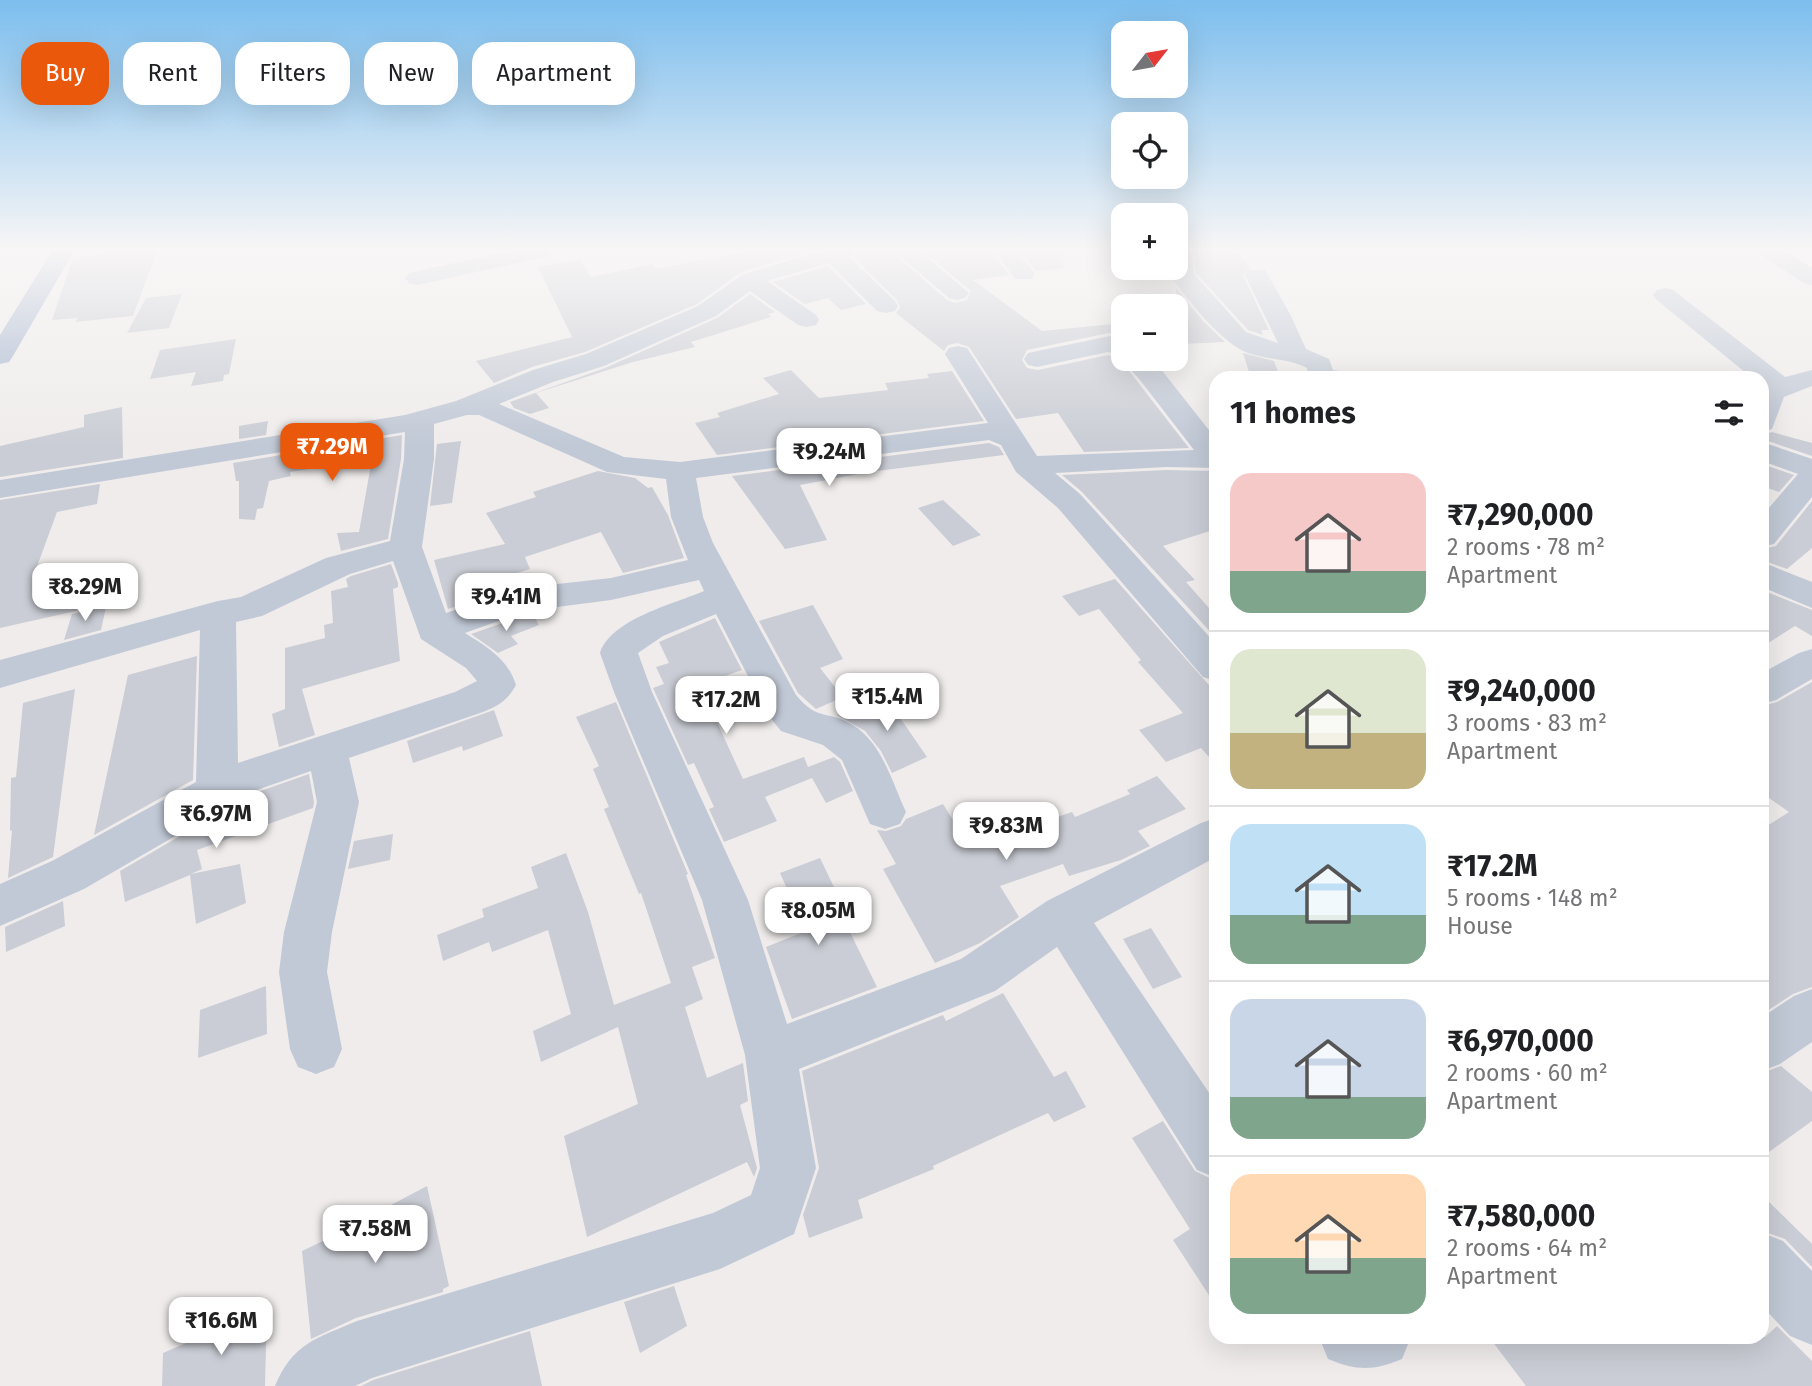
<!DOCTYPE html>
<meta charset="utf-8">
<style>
:root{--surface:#fff;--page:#f6f6f6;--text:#202124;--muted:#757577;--line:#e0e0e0;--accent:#ea580c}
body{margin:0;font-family:"Fira Sans",sans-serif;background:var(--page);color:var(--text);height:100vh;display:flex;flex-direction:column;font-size:26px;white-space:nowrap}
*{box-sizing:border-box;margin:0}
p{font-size:23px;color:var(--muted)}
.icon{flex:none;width:38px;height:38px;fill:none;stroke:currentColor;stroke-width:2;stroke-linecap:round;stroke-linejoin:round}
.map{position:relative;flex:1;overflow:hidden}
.drawer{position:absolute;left:1209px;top:371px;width:560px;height:973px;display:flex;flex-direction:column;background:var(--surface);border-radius:21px;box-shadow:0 7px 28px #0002}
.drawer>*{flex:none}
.guide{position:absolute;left:21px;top:42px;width:665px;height:63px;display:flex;gap:14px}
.needle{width:46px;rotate:59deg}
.fabs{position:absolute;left:1111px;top:21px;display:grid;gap:14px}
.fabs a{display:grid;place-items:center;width:77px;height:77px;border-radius:14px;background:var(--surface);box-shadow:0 7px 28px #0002;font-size:35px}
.price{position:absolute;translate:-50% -60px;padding:0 16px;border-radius:14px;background:#fff;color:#222;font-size:23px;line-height:46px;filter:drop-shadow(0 2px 4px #0008)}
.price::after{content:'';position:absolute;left:50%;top:42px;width:21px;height:16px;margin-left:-10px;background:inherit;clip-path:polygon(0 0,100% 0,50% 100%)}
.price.active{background:var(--accent);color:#fff}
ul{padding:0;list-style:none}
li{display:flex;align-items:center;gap:21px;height:175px;padding:0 21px}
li+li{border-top:2px solid var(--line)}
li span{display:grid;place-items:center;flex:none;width:196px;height:140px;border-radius:21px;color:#555}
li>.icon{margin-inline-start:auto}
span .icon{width:84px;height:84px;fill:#fffc;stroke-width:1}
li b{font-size:30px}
h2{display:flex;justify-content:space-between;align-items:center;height:84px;padding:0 21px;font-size:30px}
.pill{padding:0 24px;border-radius:21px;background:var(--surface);box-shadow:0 7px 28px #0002;font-size:24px;line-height:63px}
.pill.active{background:var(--accent);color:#fff}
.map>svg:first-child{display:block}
.building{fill:#cacdd5}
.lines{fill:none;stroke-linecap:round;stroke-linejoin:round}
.minor{fill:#c1c9d6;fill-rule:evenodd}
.major{fill:#a8b7cf;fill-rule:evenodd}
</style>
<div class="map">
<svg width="1812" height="1386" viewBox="0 0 1812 1386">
<rect width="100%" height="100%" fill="#f0ecec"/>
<path class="building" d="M 102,251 L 157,251 L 133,316 L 75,322 L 78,318 L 52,320 L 73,258 L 102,254 Z
M 746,251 L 812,251 L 741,272 L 697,304 L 585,352 L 532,367 L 494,383 L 476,361 L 572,337 L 538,267 L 580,259 L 591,277 L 652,264 L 656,269 Z
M 859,251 L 891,251 L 947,300 L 956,303 L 967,300 L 971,291 L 923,251 L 992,251 L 1009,275 L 973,280 L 1042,331 L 1124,323 L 1124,337 L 1109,333 L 1027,350 L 1022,360 L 1027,368 L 1038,370 L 1108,355 L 1119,358 L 1189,448 L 1084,452 L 1058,413 L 1016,419 L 969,347 L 957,343 L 948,345 L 944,351 L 896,313 L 900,307 L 897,300 L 853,257 Z
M 1020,251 L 1063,251 L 1064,268 L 1036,271 Z
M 1194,251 L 1236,251 L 1250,267 L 1243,276 L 1269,330 L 1261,330 L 1263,335 L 1248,330 L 1196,273 Z
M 828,266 L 866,304 L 841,310 L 828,298 L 805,304 L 773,282 Z
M 1176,288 L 1203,321 L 1225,342 L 1183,344 L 1176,333 Z
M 182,294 L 169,328 L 127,333 L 146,298 Z
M 750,294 L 775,312 L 768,314 L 771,317 L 691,342 L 695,347 L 633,362 L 536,393 L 549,408 L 530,414 L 514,408 L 510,402 L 605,368 L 717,318 Z
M 236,339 L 229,374 L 224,375 L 223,381 L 191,386 L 196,372 L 150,379 L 160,350 Z
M 1243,353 L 1274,361 L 1278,372 L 1249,372 Z
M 791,370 L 819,398 L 888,390 L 885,383 L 929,378 L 927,374 L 952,371 L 984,421 L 717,455 L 695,423 L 720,417 L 717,413 L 779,394 L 763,378 Z
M 122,407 L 123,458 L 0,477 L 0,446 L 84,427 L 84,415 Z
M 268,421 L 266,435 L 239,439 L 239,426 Z
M 1772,432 L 1812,443 L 1812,456 L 1768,441 L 1769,433 Z
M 402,435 L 401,459 L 388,539 L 341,551 L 337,533 L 359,532 L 372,459 L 290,472 L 291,476 L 269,481 L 263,508 L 257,509 L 255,520 L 239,519 L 239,481 L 236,481 L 233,463 Z
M 461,441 L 452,503 L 430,506 L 437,444 Z
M 989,443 L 999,447 L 1004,455 L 869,472 L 800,485 L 827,540 L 785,549 L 732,476 Z
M 1762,464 L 1794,475 L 1779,492 L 1762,486 Z
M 1166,470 L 1216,471 L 1216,529 L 1163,546 L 1195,580 L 1186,582 L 1216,616 L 1216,638 L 1082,492 L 1062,475 Z
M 598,471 L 635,478 L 648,488 L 652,487 L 668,515 L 684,558 L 623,573 L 601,532 L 525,557 L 530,569 L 511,575 L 517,587 L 448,609 L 434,560 L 505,544 L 486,513 L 536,497 L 533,492 Z
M 100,484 L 97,504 L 57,512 L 35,572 L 59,568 L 54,581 L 86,574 L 76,611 L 0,628 L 0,500 Z
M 943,500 L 981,535 L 953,546 L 918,508 Z
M 1812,501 L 1812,548 L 1787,569 L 1762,560 L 1762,549 L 1776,546 Z
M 391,564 L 398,583 L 398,587 L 393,589 L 400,661 L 302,689 L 315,735 L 279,747 L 272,714 L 285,709 L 285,648 L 325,638 L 324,625 L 333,623 L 331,591 L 348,587 L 346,579 L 351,576 Z
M 1115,579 L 1216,693 L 1216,765 L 1201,748 L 1166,762 L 1139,730 L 1183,713 L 1138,662 L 1141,660 L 1099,609 L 1079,616 L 1062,596 Z
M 1762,590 L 1812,610 L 1812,636 L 1795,626 L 1762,647 Z
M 813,605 L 843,659 L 820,668 L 843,697 L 816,709 L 798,693 L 759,621 Z
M 106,607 L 101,630 L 64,640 L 72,614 Z
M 532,613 L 539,625 L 511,636 L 518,644 L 498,653 L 471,634 Z
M 715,618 L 742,670 L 700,685 L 743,779 L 804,757 L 808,767 L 834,757 L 840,762 L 853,791 L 826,803 L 812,778 L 765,797 L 777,821 L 724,842 L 709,809 L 714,807 L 694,763 L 688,765 L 653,688 L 664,684 L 656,667 L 669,663 L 659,642 Z
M 197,656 L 193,780 L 94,835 L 128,675 Z
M 1812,682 L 1812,987 L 1793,994 L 1762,1014 L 1762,829 L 1789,812 L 1762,793 L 1762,706 L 1777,702 Z
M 75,689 L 53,857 L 8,878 L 12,830 L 10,831 L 11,778 L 16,777 L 23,703 Z
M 885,696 L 927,757 L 892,773 L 881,751 L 865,731 L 837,715 Z
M 616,702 L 688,874 L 686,875 L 715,958 L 692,967 L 703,999 L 685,1007 L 707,1078 L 743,1063 L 748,1101 L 740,1105 L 757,1168 L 754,1177 L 747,1162 L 587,1237 L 564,1136 L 638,1104 L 618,1027 L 541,1062 L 533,1031 L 571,1014 L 548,930 L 492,952 L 489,942 L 443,961 L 437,935 L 484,917 L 482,909 L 538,888 L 531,867 L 566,853 L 588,912 L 614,1005 L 671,983 L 641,893 L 639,894 L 604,809 L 609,807 L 593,769 L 599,766 L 576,717 Z
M 494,710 L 503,736 L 463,751 L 462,746 L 413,763 L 407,741 Z
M 309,774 L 314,802 L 313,808 L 197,850 L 202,869 L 191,874 L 240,864 L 246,903 L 196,924 L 190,875 L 125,902 L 120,871 L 252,794 Z
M 1157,776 L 1186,809 L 1138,831 L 1150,846 L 1121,860 L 1069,876 L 1063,864 L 1000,886 L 1019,917 L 980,943 L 935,963 L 883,869 L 896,864 L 877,830 L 886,831 L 901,826 L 906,819 L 943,804 L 963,836 L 1027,817 L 1031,826 L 1072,812 L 1075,817 L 1130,794 L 1127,790 Z
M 393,834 L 390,860 L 348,869 L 354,841 Z
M 820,858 L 845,910 L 840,912 L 877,987 L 792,1019 L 766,947 L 806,931 L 780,873 Z
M 63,901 L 65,926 L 6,952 L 5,927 Z
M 1151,928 L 1182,977 L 1153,989 L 1123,939 Z
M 266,986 L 267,1034 L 198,1058 L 200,1010 Z
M 1003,993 L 1054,1077 L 1066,1071 L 1086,1107 L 1054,1122 L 1048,1113 L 933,1166 L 934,1169 L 858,1200 L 863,1218 L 809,1238 L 803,1215 L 819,1168 L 802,1071 L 943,1015 L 946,1021 Z
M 1781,1066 L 1812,1092 L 1812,1121 L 1762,1157 L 1762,1073 Z
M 1163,1121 L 1195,1171 L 1216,1181 L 1216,1306 L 1173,1240 L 1190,1229 L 1132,1138 Z
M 427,1186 L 449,1286 L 443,1289 L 443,1292 L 356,1318 L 311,1339 L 302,1251 L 390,1209 L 389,1206 Z
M 1762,1195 L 1812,1244 L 1812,1267 L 1785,1239 L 1762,1231 Z
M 674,1286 L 687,1326 L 640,1353 L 624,1302 Z
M 267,1308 L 265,1386 L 162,1386 L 163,1353 Z
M 1777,1326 L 1812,1361 L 1812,1386 L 1526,1386 L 1489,1337 L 1765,1337 Z
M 530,1331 L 542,1386 L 361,1386 L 373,1380 Z"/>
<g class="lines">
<path class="minor" d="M 510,251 L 552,251 L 549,256 L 417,285 L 409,283 L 405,278 L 409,273 Z
M 821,251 L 857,251 L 849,257 L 895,301 L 898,306 L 895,311 L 886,313 L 877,311 L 829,263 L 767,281 L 816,315 L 819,320 L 816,325 L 807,327 L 798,325 L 750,291 L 716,316 L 604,366 L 553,382 L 499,404 L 624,457 L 680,462 L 988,423 L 945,354 L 949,348 L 958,346 L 967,348 L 1037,456 L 1194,450 L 1140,380 L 1121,359 L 1123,356 L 1108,352 L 1037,367 L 1028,365 L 1024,359 L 1028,353 L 1110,336 L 1124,340 L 1124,359 L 1149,359 L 1160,368 L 1216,439 L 1216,468 L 1166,467 L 1055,473 L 1080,494 L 1216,644 L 1216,681 L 1203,677 L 1058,508 L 1016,472 L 1001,445 L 989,440 L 696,478 L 703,517 L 713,543 L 796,695 C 818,722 829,710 853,725 C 882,743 892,782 906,812 L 900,824 L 885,829 L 870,824 L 842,760 L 823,745 L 781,731 L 768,715 L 716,614 L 663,636 L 638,653 L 652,692 L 748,900 L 787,1024 L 961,959 L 1047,901 L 1201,823 L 1216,818 L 1216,857 L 1094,923 L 1216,1103 L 1216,1178 L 1197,1170 L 1057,947 L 995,991 L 799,1069 L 816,1168 L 794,1234 L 720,1269 L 372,1378 L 355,1386 L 275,1386 C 293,1343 317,1338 357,1321 L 713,1213 L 751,1195 L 760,1168 L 745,1055 L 702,900 L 614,692 L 600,653 C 611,619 674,604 704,591 L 699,580 L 611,600 L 526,611 L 465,633 C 487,647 508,659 516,685 C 508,700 498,706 483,712 L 349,758 L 359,802 L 332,932 L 327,972 L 342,1049 L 334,1067 L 316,1074 L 298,1067 L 290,1049 L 279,972 L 284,932 L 317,802 L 311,771 L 251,792 L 84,889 L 0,926 L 0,884 L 52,861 L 196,782 L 200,630 L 0,688 L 0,660 L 218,601 L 241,597 L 326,558 L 390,541 L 404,459 L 405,432 L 0,498 L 0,480 L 405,415 L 456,401 L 533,370 L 586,354 L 698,306 L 742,275 ZM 467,415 L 479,415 L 607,472 L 666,479 L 671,517 L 688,560 L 611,578 L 522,588 L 446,613 L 422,547 L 434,459 L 434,424 ZM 393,561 L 421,639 L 466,668 L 477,681 L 455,692 L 238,763 L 236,622 L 262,616 L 350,574 Z
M 894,251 L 919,251 L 969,293 L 965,298 L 957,300 L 949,298 Z
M 995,251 L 1017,251 L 1035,274 L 1031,279 L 1015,279 Z
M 1176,251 L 1191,251 L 1194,274 L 1246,332 L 1278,343 L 1245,275 L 1249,270 L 1265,270 L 1291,316 L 1306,349 L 1329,359 L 1333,370 L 1346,372 L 1350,378 L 1308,378 L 1307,368 C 1289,358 1267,360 1248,353 C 1221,343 1187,299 1170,275 L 1170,268 L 1176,268 Z
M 1759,251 L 1785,251 L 1812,268 L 1812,285 L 1804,283 L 1762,256 Z
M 1665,288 L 1673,290 L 1785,377 L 1812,370 L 1812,386 L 1784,397 L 1772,429 L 1762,432 L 1762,378 L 1752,378 L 1657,300 L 1653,295 L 1657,290 Z
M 1762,442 L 1812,459 L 1812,497 L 1774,544 L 1762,547 L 1762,516 L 1798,474 L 1762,461 Z
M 1762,562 L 1812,582 L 1812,608 L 1762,587 Z
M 1812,649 L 1812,679 L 1776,700 L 1762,704 L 1762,673 L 1799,653 Z
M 1812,989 L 1812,1042 L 1780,1064 L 1762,1071 L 1762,1017 L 1794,996 Z
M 1762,1233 L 1783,1241 L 1812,1271 L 1812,1345 L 1790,1336 L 1762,1306 Z
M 1319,1337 L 1411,1337 L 1402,1359 C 1373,1371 1357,1371 1328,1359 Z"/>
<path class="major" d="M 52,251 L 74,251 L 13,356 L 9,362 L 0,364 L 0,335 Z"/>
</g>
<linearGradient id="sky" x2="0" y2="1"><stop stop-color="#7cbeee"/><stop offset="0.56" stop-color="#f8f6f6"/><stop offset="1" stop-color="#f8f6f6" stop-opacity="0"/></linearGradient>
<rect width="1812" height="445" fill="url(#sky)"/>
</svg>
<div class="fabs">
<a><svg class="needle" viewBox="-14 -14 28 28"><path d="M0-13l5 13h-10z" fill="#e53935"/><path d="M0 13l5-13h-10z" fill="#757577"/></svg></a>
<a><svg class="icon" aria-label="locate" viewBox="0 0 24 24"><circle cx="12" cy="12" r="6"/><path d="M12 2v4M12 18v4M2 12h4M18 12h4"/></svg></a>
<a>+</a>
<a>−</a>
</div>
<b class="price active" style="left:332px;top:483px">₹7.29M</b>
<b class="price" style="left:829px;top:488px">₹9.24M</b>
<b class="price" style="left:85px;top:623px">₹8.29M</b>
<b class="price" style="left:506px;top:633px">₹9.41M</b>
<b class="price" style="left:887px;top:733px">₹15.4M</b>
<b class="price" style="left:726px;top:736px">₹17.2M</b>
<b class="price" style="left:216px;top:850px">₹6.97M</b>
<b class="price" style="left:1006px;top:862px">₹9.83M</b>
<b class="price" style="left:818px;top:947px">₹8.05M</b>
<b class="price" style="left:375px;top:1265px">₹7.58M</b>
<b class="price" style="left:221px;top:1357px">₹16.6M</b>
<div class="guide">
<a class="pill active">Buy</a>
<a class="pill">Rent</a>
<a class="pill">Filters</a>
<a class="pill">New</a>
<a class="pill">Apartment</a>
</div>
<section class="drawer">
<h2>11 homes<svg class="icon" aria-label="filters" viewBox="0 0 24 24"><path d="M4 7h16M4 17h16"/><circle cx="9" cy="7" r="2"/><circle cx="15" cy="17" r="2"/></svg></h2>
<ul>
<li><span style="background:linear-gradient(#f6c9c9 70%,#7fa58c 0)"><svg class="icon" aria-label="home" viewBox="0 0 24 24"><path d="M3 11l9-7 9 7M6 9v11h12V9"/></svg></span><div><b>₹7,290,000</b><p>2 rooms · 78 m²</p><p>Apartment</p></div></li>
<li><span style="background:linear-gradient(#dfe7d0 60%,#c2b280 0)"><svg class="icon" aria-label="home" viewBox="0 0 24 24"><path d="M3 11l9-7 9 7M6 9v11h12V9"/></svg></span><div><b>₹9,240,000</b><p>3 rooms · 83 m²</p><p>Apartment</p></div></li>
<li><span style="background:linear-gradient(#bfe0f5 65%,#7fa58c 0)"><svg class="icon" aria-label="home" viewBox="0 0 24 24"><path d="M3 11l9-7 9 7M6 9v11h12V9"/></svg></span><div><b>₹17.2M</b><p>5 rooms · 148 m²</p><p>House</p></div></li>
<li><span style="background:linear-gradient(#c9d6e8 70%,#7fa58c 0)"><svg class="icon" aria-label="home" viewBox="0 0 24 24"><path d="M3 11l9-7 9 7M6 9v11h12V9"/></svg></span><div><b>₹6,970,000</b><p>2 rooms · 60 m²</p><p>Apartment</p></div></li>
<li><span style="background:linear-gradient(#ffd9b3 60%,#7fa58c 0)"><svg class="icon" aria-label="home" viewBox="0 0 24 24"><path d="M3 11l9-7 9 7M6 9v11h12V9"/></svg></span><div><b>₹7,580,000</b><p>2 rooms · 64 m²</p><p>Apartment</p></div></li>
</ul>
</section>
</div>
